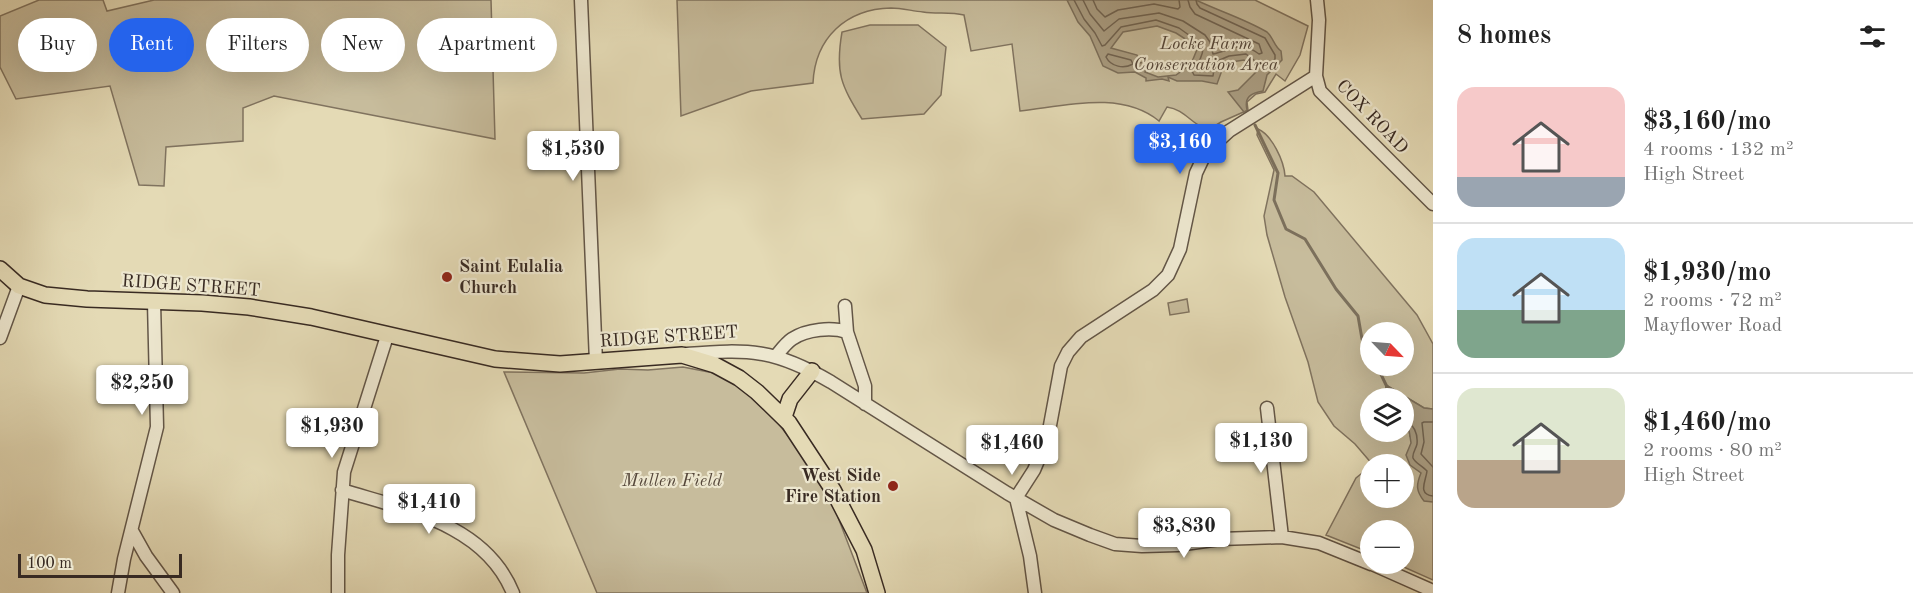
<!DOCTYPE html>
<meta charset="utf-8">
<style>
:root{--surface:#fff;--page:#f6f6f6;--text:#222;--muted:#767676;--line:#e0e0e0;--accent:#2563eb}
body{margin:0;font-family:"Old Standard TT",serif;background:var(--page);color:var(--text);height:100vh;display:flex;flex-direction:column;font-size:22px;white-space:nowrap}
*{box-sizing:border-box;margin:0}
p{font-size:20px;color:var(--muted)}
.icon{flex:none;width:33px;height:33px;fill:none;stroke:currentColor;stroke-width:2;stroke-linecap:round;stroke-linejoin:round}
.map{position:relative;flex:1;overflow:hidden}
.drawer{display:flex;flex-direction:column;background:var(--surface);width:480px}
.drawer>*{flex:none}
.guide{position:absolute;left:18px;top:18px;width:570px;height:54px;display:flex;gap:12px}
.needle{width:39px;rotate:115deg}
.tools{position:absolute;left:1360px;top:322px;display:grid;gap:12px}
.tools a{display:grid;place-items:center;width:54px;height:54px;border-radius:50%;background:var(--surface);box-shadow:0 6px 24px #0002;font-size:30px}
.scale{position:absolute;left:18px;bottom:15px;width:164px;box-sizing:border-box;padding-left:6px;border:3px solid #382a22;border-top:0;font-size:16px;line-height:21px;white-space:nowrap;color:#382a22;-webkit-text-stroke:4px #ede7cf;paint-order:stroke}
.price{position:absolute;translate:-50% -51px;padding:0 14px;border-radius:6px;background:#fff;color:#222;font-size:20px;line-height:39px;filter:drop-shadow(0 2px 3px #0008)}
.price::after{content:'';position:absolute;left:50%;top:36px;width:18px;height:14px;margin-left:-9px;background:inherit;clip-path:polygon(0 0,100% 0,50% 100%)}
.price.current{background:var(--accent);color:#fff}
ul{padding:0;list-style:none}
li{display:flex;align-items:center;gap:18px;height:150px;padding:0 24px}
li+li{border-top:2px solid var(--line)}
li span{display:grid;place-items:center;flex:none;width:168px;height:120px;border-radius:18px;color:#555}
li>.icon{margin-inline-start:auto}
span .icon{width:72px;height:72px;fill:#fffc;stroke-width:1}
li b{font-size:26px}
h2{display:flex;justify-content:space-between;align-items:center;height:72px;padding:0 24px;font-size:26px}
.chip{padding:0 21px;border-radius:27px;background:var(--surface);box-shadow:0 6px 24px #0002;font-size:21px;line-height:54px}
.chip.current{background:var(--accent);color:#fff}
main{display:flex;flex:1;min-height:0}
.map>svg:first-child{display:block}
.green{fill:#c7bc9c;stroke:#80735f;stroke-width:1.5;fill-rule:evenodd}
.water{fill:#aa9e83;stroke:#7c705c;stroke-width:1.5;fill-rule:evenodd}
.lines{fill:none;stroke-linecap:round;stroke-linejoin:round}
.shore{stroke:#716452;stroke-width:1.5}
.stream{stroke:#7c705c;stroke-width:3}
.minor-casing{stroke:#635647;stroke-width:15}
.major-casing{stroke:#382a22;stroke-width:18}
.minor{stroke:#ede7cf;stroke-width:12}
.major{stroke:#e4dab5;stroke-width:15}
.poi-dot{fill:#8f2418;stroke:#ede7cf;stroke-width:2}
.labels{text-anchor:middle;dominant-baseline:central;stroke-width:4.5;stroke-linejoin:round;paint-order:stroke}
.park-label{font-size:18px;font-style:italic;fill:#55473a;stroke:#ede7cf}
.street-label{font-size:18px;fill:#382a22;stroke:#ede7cf}
.poi-label{font-size:18px;font-weight:bold;fill:#382a22;stroke:#ede7cf;text-anchor:start}
</style>
<main>
<div class="map">
<svg width="1433" height="593" viewBox="0 0 1433 593">
<rect width="100%" height="100%" fill="#e4dab5"/>
<filter id="stains"><feTurbulence type="fractalNoise" baseFrequency=".00333" numOctaves="4"/><feColorMatrix values="0 0 0 0 .2 0 0 0 0 .09 0 0 0 0 .02 0 0 0 .5 -.17"/></filter>
<radialGradient id="worn" r=".72"><stop offset=".6" stop-color="#630" stop-opacity="0"/><stop offset="1" stop-color="#630" stop-opacity=".3"/></radialGradient>
<path class="green" d="M 39,0 L 103,0 L 107,11 L 154,0 L 491,0 L 495,139 L 274,96 L 243,108 L 243,141 L 166,147 L 164,186 L 139,185 L 110,86 L 16,99 L 0,67 L 0,16 Z
M 677,0 L 1255,0 L 1308,26 L 1300,55 L 1285,81 L 1276,74 L 1265,92 L 1256,94 L 1247,102 L 1248,110 L 1221,122 L 1210,129 C 1191,126 1187,110 1167,107 L 1159,121 C 1121,90 1065,106 1020,111 L 1012,44 L 971,51 L 964,15 C 950,12 937,14 923,12 C 912,11 902,8 891,8 C 846,9 815,38 813,83 L 751,91 L 681,116 Z
M 870,25 L 918,25 L 946,47 L 941,95 L 924,114 L 862,119 C 841,85 835,73 842,32 Z
M 1258,129 C 1272,135 1284,161 1285,176 L 1292,176 L 1314,192 L 1417,315 L 1433,344 L 1433,409 L 1424,408 L 1386,385 L 1385,399 L 1371,399 L 1371,432 L 1404,432 L 1404,427 L 1409,430 L 1410,436 L 1433,419 L 1433,580 L 1397,564 L 1404,564 L 1404,531 L 1371,531 L 1371,553 L 1326,535 L 1356,478 L 1371,466 L 1371,498 L 1404,498 L 1404,465 L 1373,465 L 1355,444 L 1334,426 L 1318,402 L 1308,362 L 1285,297 L 1267,235 L 1264,216 L 1274,170 L 1257,135 ZM 1371,333 L 1404,333 L 1404,366 L 1371,366 Z
M 1187,299 L 1189,312 L 1170,315 L 1168,303 Z
M 683,367 L 724,375 L 767,409 L 803,455 L 836,512 L 867,593 L 597,593 L 504,372 L 584,373 L 620,369 L 648,370 Z"/>
<path class="water" d="M 1067,0 L 1196,0 C 1219,11 1245,19 1267,32 C 1273,37 1274,46 1281,51 L 1282,60 L 1267,75 L 1263,91 C 1251,93 1244,97 1247,110 L 1244,112 L 1228,92 L 1238,90 L 1257,71 L 1244,60 L 1231,62 L 1220,66 L 1221,73 L 1217,84 L 1202,81 L 1177,81 L 1168,77 L 1169,81 L 1162,79 L 1146,81 L 1146,78 L 1135,72 L 1118,73 L 1103,66 L 1090,36 L 1078,22 ZM 1157,26 L 1176,33 L 1198,47 L 1191,64 L 1176,75 L 1158,77 L 1145,72 L 1147,63 L 1146,61 L 1140,63 L 1137,55 L 1111,48 L 1123,32 Z
M 1386,385 L 1424,408 L 1433,409 L 1433,502 L 1424,501 C 1416,491 1416,485 1421,473 L 1410,465 L 1406,455 L 1411,443 L 1409,430 L 1404,427 L 1404,399 L 1385,399 Z"/>
<g class="lines">
<path class="shore" d="M 1074,0 L 1084,19 L 1095,33 L 1102,46 L 1105,45 L 1121,27 L 1156,20 L 1179,28 L 1203,45 C 1204,54 1198,65 1192,71 L 1194,75 L 1213,76 L 1215,62 L 1229,56 L 1246,54 L 1264,68 L 1275,59 L 1275,55 L 1265,38 L 1200,8 L 1197,4 L 1196,0
M 1083,0 L 1090,14 L 1104,31 L 1119,19 L 1159,13 L 1183,21 L 1205,35 L 1210,42 L 1213,54 C 1232,50 1240,40 1259,54 L 1262,53 L 1259,44 L 1195,14 L 1190,7 L 1188,0
M 1093,0 L 1097,9 L 1105,17 L 1118,10 L 1154,4 L 1178,9 L 1180,7 L 1179,0
M 1108,54 L 1131,60 L 1133,64 C 1124,69 1111,67 1106,57 Z
M 1404,422 C 1414,423 1418,434 1417,444 C 1416,449 1412,453 1413,458 C 1415,463 1423,466 1427,471 C 1426,481 1417,494 1433,496
M 1433,422 L 1424,422 L 1422,423 L 1424,442 L 1421,454 L 1433,467"/>
<path class="stream" d="M 1255,125 L 1278,173 L 1274,200 L 1286,229 L 1305,239 L 1336,289 L 1358,316 L 1362,339 L 1371,354
M 1377,366 L 1388,389"/>
<g class="minor-casing">
<path id="minor" d="M 581,0 L 596,362
M 1316,76 L 1320,91 L 1433,204
M 845,306 L 847,332 L 865,386 L 865,404
M 0,338 L 19,286
M 686,354 C 750,349 774,349 831,382 L 1007,493 L 1054,520 L 1090,535 L 1115,544 L 1142,546 L 1177,545 L 1220,539 L 1282,537 L 1319,543 L 1371,564
M 776,356 C 781,350 786,343 792,339 C 807,329 832,327 847,332
M 1267,408 L 1282,537
M 342,490 C 406,510 485,524 513,593
M 132,531 L 146,556 L 173,593
M 1372,564 L 1433,591
M 118,593 L 124,559 L 157,427 L 154,302
M 338,593 L 338,555 L 344,472 L 387,336
M 1035,593 L 1030,556 L 1016,498 L 1034,470 L 1042,451 L 1048,436 L 1061,366 L 1068,352 L 1081,337 L 1153,290 L 1168,275 L 1180,249 L 1196,173 L 1206,152 L 1229,131 L 1316,76 L 1319,20 L 1317,0"/>
</g>
<g class="major-casing">
<path id="major" d="M 0,269 L 19,286 L 45,295 L 87,299 L 202,303 L 249,307 L 311,317 L 495,359 L 560,364 L 682,355 L 715,365 L 739,378 L 757,392 L 789,423 L 833,490 L 864,550 L 877,593
M 784,417 L 790,399 L 812,371"/>
</g>
<use href="#minor" class="minor"/>
<use href="#major" class="major"/>
</g>
<g class="poi-dot">
<circle cx="447" cy="277" r="6"/>
<circle cx="893" cy="486" r="6"/>
</g>
<g class="labels">
<g class="park-label">
<text x="1206" y="44">Locke Farm<tspan x="1206" dy="21">Conservation Area</tspan></text>
<text x="672" y="481">Mullen Field</text>
</g>
<g class="street-label">
<text transform="translate(1372 117) rotate(46)">COX ROAD</text>
<text transform="translate(191 286) rotate(4)">RIDGE STREET</text>
<text transform="translate(669 337) rotate(-4)">RIDGE STREET</text>
</g>
<g class="poi-label">
<text x="459" y="267">Saint Eulalia<tspan x="459" dy="21">Church</tspan></text>
<text x="881" y="476" text-anchor="end">West Side<tspan x="881" dy="21">Fire Station</tspan></text>
</g>
</g>
<rect width="100%" height="100%" filter="url(#stains)"/>
<rect width="100%" height="100%" fill="url(#worn)"/>
</svg>
<div class="tools">
<a><svg class="needle" viewBox="-14 -14 28 28"><path d="M0-13l5 13h-10z" fill="#e53935"/><path d="M0 13l5-13h-10z" fill="#767676"/></svg></a>
<a><svg class="icon" aria-label="layers" viewBox="0 0 24 24"><path d="M12 4l9 5-9 5-9-5zM3 14l9 5 9-5"/></svg></a>
<a>+</a>
<a>−</a>
</div>
<div class="scale">100 m</div>
<b class="price current" style="left:1180px;top:175px">$3,160</b>
<b class="price" style="left:573px;top:182px">$1,530</b>
<b class="price" style="left:142px;top:416px">$2,250</b>
<b class="price" style="left:332px;top:459px">$1,930</b>
<b class="price" style="left:1261px;top:474px">$1,130</b>
<b class="price" style="left:1012px;top:476px">$1,460</b>
<b class="price" style="left:429px;top:535px">$1,410</b>
<b class="price" style="left:1184px;top:559px">$3,830</b>
<div class="guide">
<a class="chip">Buy</a>
<a class="chip current">Rent</a>
<a class="chip">Filters</a>
<a class="chip">New</a>
<a class="chip">Apartment</a>
</div>
</div>
<section class="drawer">
<h2>8 homes<svg class="icon" aria-label="filters" viewBox="0 0 24 24"><path d="M4 7h16M4 17h16"/><circle cx="9" cy="7" r="2"/><circle cx="15" cy="17" r="2"/></svg></h2>
<ul>
<li><span style="background:linear-gradient(#f6c9c9 75%,#9aa5b1 0)"><svg class="icon" aria-label="home" viewBox="0 0 24 24"><path d="M3 11l9-7 9 7M6 9v11h12V9"/></svg></span><div><b>$3,160/mo</b><p>4 rooms · 132 m²</p><p>High Street</p></div></li>
<li><span style="background:linear-gradient(#bfe0f5 60%,#7fa58c 0)"><svg class="icon" aria-label="home" viewBox="0 0 24 24"><path d="M3 11l9-7 9 7M6 9v11h12V9"/></svg></span><div><b>$1,930/mo</b><p>2 rooms · 72 m²</p><p>Mayflower Road</p></div></li>
<li><span style="background:linear-gradient(#dfe7d0 60%,#b9a48a 0)"><svg class="icon" aria-label="home" viewBox="0 0 24 24"><path d="M3 11l9-7 9 7M6 9v11h12V9"/></svg></span><div><b>$1,460/mo</b><p>2 rooms · 80 m²</p><p>High Street</p></div></li>
</ul>
</section>
</main>
